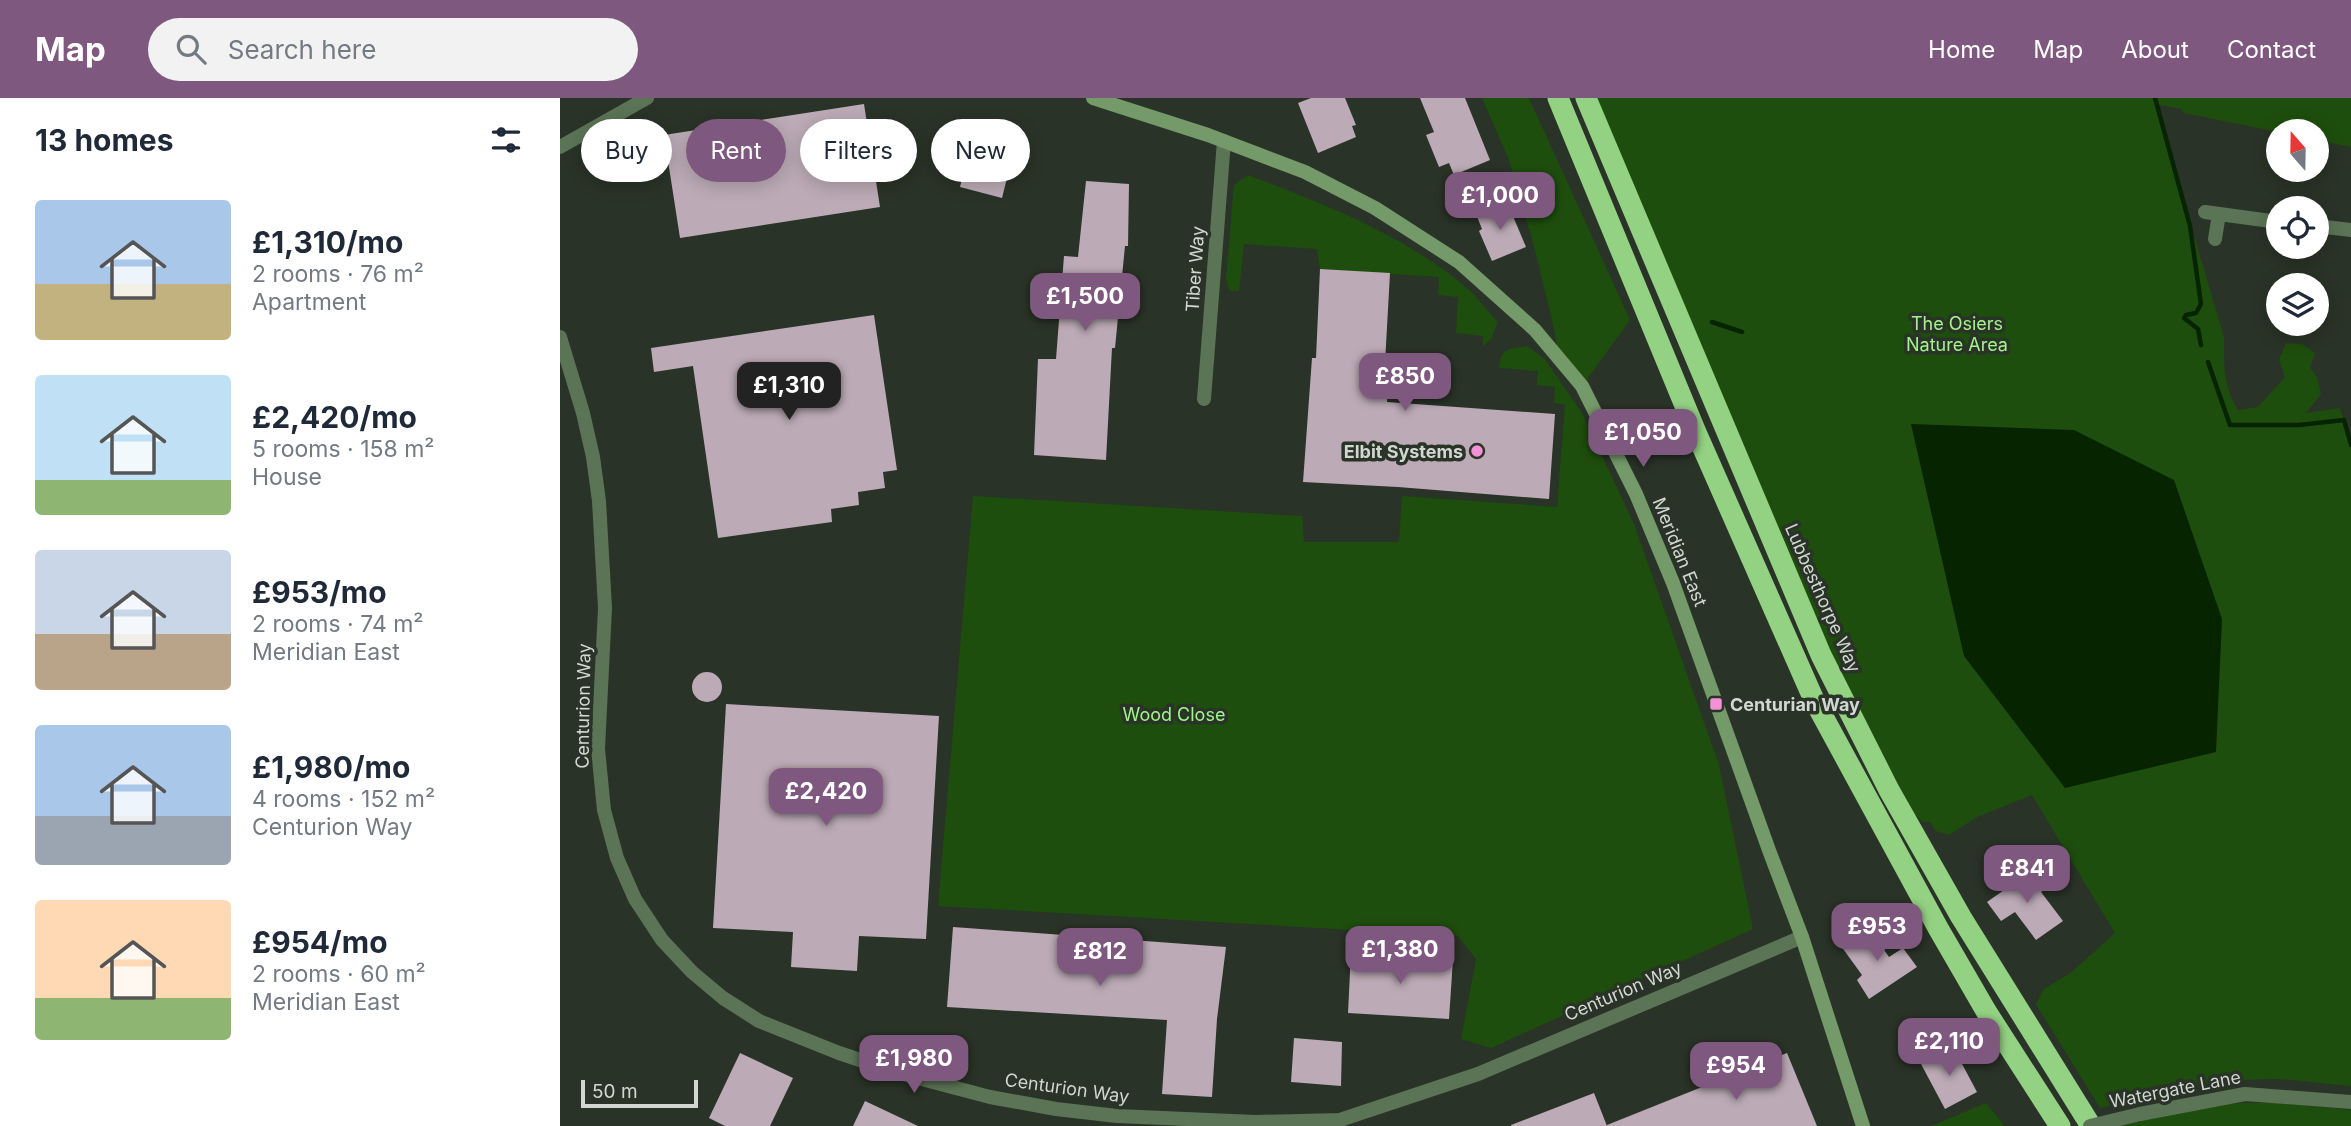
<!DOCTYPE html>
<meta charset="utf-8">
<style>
:root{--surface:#fff;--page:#f2f2f3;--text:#1f2937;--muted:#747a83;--accent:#7e587e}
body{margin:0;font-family:Inter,sans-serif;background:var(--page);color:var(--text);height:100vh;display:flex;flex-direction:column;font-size:26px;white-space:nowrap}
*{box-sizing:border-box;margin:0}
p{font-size:23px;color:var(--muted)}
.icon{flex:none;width:38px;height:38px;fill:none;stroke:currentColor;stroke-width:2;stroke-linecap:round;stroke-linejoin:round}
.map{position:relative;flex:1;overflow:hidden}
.panel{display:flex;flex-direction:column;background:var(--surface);width:560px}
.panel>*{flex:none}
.banner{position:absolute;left:21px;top:21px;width:665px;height:63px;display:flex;gap:14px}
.needle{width:46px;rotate:340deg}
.fabs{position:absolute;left:1706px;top:21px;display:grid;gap:14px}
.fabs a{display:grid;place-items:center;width:63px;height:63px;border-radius:50%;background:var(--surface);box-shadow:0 4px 18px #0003;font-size:35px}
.scale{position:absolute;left:21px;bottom:18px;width:117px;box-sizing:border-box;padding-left:7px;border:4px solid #d1d8d0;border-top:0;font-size:19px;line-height:24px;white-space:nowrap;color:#d1d8d0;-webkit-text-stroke:5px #2a3327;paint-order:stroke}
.price{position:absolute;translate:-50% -60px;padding:0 16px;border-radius:14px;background:var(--accent);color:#fff;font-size:23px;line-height:46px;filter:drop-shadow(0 2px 4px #0008)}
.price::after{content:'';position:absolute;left:50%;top:42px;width:21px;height:16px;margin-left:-10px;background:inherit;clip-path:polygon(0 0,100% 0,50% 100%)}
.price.on{background:#222;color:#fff}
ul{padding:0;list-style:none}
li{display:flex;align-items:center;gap:21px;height:175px;padding:0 35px}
li span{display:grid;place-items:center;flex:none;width:196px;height:140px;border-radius:7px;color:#555}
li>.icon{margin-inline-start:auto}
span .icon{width:84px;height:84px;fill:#fffc;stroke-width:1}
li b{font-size:30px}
h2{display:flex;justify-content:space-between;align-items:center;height:84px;padding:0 35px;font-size:30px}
.tag{padding:0 24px;border-radius:32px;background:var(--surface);box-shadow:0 4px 18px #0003;font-size:24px;line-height:63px}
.tag.on{background:var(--accent);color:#fff}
header{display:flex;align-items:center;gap:42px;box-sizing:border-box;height:98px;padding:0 35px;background:var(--accent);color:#fff}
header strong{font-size:33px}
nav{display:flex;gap:38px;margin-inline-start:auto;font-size:24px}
.search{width:490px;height:63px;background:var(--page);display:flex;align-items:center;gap:18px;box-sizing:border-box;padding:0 24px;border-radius:38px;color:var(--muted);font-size:26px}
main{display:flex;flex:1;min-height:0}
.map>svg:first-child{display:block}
.green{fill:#1e4e0d}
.water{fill:#062400}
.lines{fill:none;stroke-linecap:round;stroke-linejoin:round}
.stream{stroke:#062400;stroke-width:4.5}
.building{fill:#bcabb6}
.street{stroke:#5b7455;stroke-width:14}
.secondary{stroke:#739a68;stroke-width:14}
.highway{stroke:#94d283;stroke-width:21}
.street-bridge{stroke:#5b7455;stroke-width:14}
.poi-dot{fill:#f391d5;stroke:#2a3327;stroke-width:2.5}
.labels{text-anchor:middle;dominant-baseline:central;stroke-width:7;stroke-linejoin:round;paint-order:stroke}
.street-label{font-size:18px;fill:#d1d8d0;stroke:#2a3327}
.park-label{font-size:18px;fill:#a3f38d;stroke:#2a3327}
.poi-label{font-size:18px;font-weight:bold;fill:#d1d8d0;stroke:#2a3327;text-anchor:end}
</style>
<header>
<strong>Map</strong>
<div class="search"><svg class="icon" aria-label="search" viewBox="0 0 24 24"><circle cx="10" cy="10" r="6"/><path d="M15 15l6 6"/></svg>Search here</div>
<nav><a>Home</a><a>Map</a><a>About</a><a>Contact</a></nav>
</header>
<main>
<section class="panel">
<h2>13 homes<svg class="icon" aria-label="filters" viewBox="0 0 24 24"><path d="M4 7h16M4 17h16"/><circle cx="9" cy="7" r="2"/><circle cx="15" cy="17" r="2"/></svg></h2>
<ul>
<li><span style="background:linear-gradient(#a9c7e8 60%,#c2b280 0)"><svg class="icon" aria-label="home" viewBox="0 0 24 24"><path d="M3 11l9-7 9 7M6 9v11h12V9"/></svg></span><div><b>£1,310/mo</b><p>2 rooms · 76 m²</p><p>Apartment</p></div></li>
<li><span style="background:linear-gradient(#bfe0f5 75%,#8fb573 0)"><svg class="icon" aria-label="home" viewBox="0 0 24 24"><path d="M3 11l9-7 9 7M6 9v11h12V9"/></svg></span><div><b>£2,420/mo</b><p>5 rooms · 158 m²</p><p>House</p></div></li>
<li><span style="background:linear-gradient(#c9d6e8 60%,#b9a48a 0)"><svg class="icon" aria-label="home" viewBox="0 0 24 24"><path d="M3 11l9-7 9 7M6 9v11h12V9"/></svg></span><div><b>£953/mo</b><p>2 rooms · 74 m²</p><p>Meridian East</p></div></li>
<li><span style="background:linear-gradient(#a9c7e8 65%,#9aa5b1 0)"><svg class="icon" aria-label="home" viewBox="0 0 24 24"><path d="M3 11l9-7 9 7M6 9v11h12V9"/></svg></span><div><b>£1,980/mo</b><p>4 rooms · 152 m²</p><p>Centurion Way</p></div></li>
<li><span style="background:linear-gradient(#ffd9b3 70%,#8fb573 0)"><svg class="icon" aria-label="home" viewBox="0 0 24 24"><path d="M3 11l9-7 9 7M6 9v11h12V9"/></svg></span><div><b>£954/mo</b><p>2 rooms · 60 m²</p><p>Meridian East</p></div></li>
</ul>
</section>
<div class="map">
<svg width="1791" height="1028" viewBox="0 0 1791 1028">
<rect width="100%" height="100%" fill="#2a3327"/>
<path class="green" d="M 922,0 L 969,0 L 1070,222 L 1022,288 L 999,260 L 993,226 L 974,148 L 949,62 Z
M 1032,0 L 1791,0 L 1791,49 L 1757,42 L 1757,33 L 1718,34 L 1624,15 L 1621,11 L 1595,6 L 1664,239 C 1664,266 1663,288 1678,312 L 1698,309 L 1725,279 L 1719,262 L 1726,245 L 1742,246 L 1755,255 L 1750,270 L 1757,279 L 1761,296 L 1746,315 L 1780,310 L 1788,338 L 1791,339 L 1791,988 C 1766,986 1741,982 1716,981 C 1656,980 1597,996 1540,1010 L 1476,906 L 1484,891 L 1512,874 L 1555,835 L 1472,697 L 1417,719 L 1389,737 L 1376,733 L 1370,724 L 1363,724 L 1329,692 Z
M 688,77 C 764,106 846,137 909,192 C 919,201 928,214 938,224 L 931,241 L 923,248 L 923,238 L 896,235 L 898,199 L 878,197 L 879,179 L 760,171 L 757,151 L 684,146 L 679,193 L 670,193 L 666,182 L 674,87 Z
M 967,248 L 984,260 L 1022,315 L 1074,426 L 1159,667 L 1193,831 L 931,950 L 901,941 L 916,861 L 898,838 L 378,808 L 413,398 L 742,418 L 744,444 L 839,444 L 842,398 L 997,409 L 1005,307 L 994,305 L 995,289 L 977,287 L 978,273 L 939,270 C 941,249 949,251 967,248 Z
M 1426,1005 L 1445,1028 L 1371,1028 Z
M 1682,1005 L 1718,1005 L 1791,1012 L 1791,1028 L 1556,1028 L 1653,1007 Z"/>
<path class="water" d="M 1351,326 L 1514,332 L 1614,382 L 1662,521 L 1656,654 L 1505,690 L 1404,558 Z"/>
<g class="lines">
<path class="stream" d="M 1595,0 L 1630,128 L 1641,206 L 1636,215 L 1626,217 L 1624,220 L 1638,231 L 1641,247
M 1152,224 L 1182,234
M 1648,264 L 1670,327 L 1739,327 L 1784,322 L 1791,347"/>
</g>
<path class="building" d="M 751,0 L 785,0 L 796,27 L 792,28 L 796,39 L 758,55 L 738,5 Z
M 860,0 L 905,0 L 930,62 L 894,77 L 889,65 L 879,69 L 866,37 L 874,34 Z
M 304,6 L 320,109 L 120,140 L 104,37 Z
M 412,42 L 454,52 L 442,100 L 400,89 Z
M 526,83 L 569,86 L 568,148 L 565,148 L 555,250 L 552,250 L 546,362 L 474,357 L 478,261 L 496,261 L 504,158 L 518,159 Z
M 947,104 L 966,149 L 932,163 L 919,133 L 922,131 L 916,116 Z
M 760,171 L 830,175 L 825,265 L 830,265 L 827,304 L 995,316 L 989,401 L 838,389 L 743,384 L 752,260 L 756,260 Z
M 314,217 L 337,372 L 323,374 L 325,390 L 298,394 L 299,407 L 271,411 L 272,424 L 158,440 L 133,268 L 94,274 L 91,250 Z
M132 589a15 15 0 1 1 30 0a15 15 0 1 1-30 0Z
M 166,606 L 379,618 L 366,841 L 299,838 L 297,873 L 231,869 L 233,834 L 153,830 Z
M 1474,771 L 1487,790 L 1481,794 L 1503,823 L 1476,842 L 1455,814 L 1441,823 L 1427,804 Z
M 393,829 L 666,849 L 657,921 L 652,999 L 602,996 L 607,922 L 387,909 Z
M 1309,830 L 1329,859 L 1343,850 L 1357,869 L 1309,901 L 1297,882 L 1302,877 L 1281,848 Z
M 791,854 L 893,861 L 889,921 L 788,915 Z
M 734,940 L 782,944 L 781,988 L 731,984 Z
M 1393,949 L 1417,994 L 1385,1011 L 1361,966 Z
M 180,955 L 233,980 L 210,1028 L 165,1028 L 149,1020 Z
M 1227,955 L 1257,1028 L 1047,1028 L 1047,1027 Z
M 1034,995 L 1047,1028 L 951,1028 L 951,1027 Z
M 305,1003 L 358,1028 L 293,1028 Z"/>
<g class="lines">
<path class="street" d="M 0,49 L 87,0
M 1645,114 L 1718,124
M 1757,128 L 1791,132
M 1655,141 L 1659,116
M 0,239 L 23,315 L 33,359 L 39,403 L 45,510 L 38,651 L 44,712 L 57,760 L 75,801 L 102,842 L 132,874 L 163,900 L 199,923 L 279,955 L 339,975 L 430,999 L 496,1011 L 557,1018 L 695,1024 L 780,1022 L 918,976 L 1242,839
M 644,301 L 664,43
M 1580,1016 L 1685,996 L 1791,1004"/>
<path class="secondary" d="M 533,0 L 648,37 L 745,74 L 815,110 L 899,164 L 975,232 L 1022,288 L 1076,396 L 1113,485 L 1210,755 L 1242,839 L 1303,1028"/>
<path class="highway" d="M 998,0 L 1135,332 L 1254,602 L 1378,830 L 1426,913 L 1500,1028
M 1026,0 L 1261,557 L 1329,692 L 1401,819 L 1531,1028"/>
<path class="street-bridge" d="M 1530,1028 L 1580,1016"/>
</g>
<g class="poi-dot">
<circle cx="917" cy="353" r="7"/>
<rect x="1149" y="599" width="14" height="14" rx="3.5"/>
</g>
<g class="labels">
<g class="street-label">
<text transform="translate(635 171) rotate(-86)">Tiber Way</text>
<text transform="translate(1120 454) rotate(68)">Meridian East</text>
<text transform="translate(1263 500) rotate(66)">Lubbesthorpe Way</text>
<text transform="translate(23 608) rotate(-89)">Centurion Way</text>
<text transform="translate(1063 893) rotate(-23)">Centurion Way</text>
<text transform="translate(507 990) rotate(8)">Centurion Way</text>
<text transform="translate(1615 991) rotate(-11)">Watergate Lane</text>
</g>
<g class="park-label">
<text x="1397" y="225">The Osiers<tspan x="1397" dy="21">Nature Area</tspan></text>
<text x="614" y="616">Wood Close</text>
</g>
<g class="poi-label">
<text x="903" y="353">Elbit Systems</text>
<text x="1170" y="606" text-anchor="start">Centurian Way</text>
</g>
</g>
</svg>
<div class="fabs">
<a><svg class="needle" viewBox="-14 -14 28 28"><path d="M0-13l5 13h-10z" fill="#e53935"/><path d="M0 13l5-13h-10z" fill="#747a83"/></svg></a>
<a><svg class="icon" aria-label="locate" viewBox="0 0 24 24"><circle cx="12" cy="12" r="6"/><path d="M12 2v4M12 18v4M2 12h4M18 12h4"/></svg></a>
<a><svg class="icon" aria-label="layers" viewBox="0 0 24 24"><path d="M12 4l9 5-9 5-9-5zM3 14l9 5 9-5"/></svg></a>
</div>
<div class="scale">50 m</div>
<b class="price" style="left:940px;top:134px">£1,000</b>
<b class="price" style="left:525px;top:235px">£1,500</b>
<b class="price" style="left:845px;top:315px">£850</b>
<b class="price on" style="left:229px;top:324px">£1,310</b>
<b class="price" style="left:1083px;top:371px">£1,050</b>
<b class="price" style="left:266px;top:730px">£2,420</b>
<b class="price" style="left:1467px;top:807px">£841</b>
<b class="price" style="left:1317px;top:865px">£953</b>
<b class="price" style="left:840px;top:888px">£1,380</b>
<b class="price" style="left:540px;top:890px">£812</b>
<b class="price" style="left:1389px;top:980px">£2,110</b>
<b class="price" style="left:354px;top:997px">£1,980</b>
<b class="price" style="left:1176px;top:1004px">£954</b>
<div class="banner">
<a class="tag">Buy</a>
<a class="tag on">Rent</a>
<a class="tag">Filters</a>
<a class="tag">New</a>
</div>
</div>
</main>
